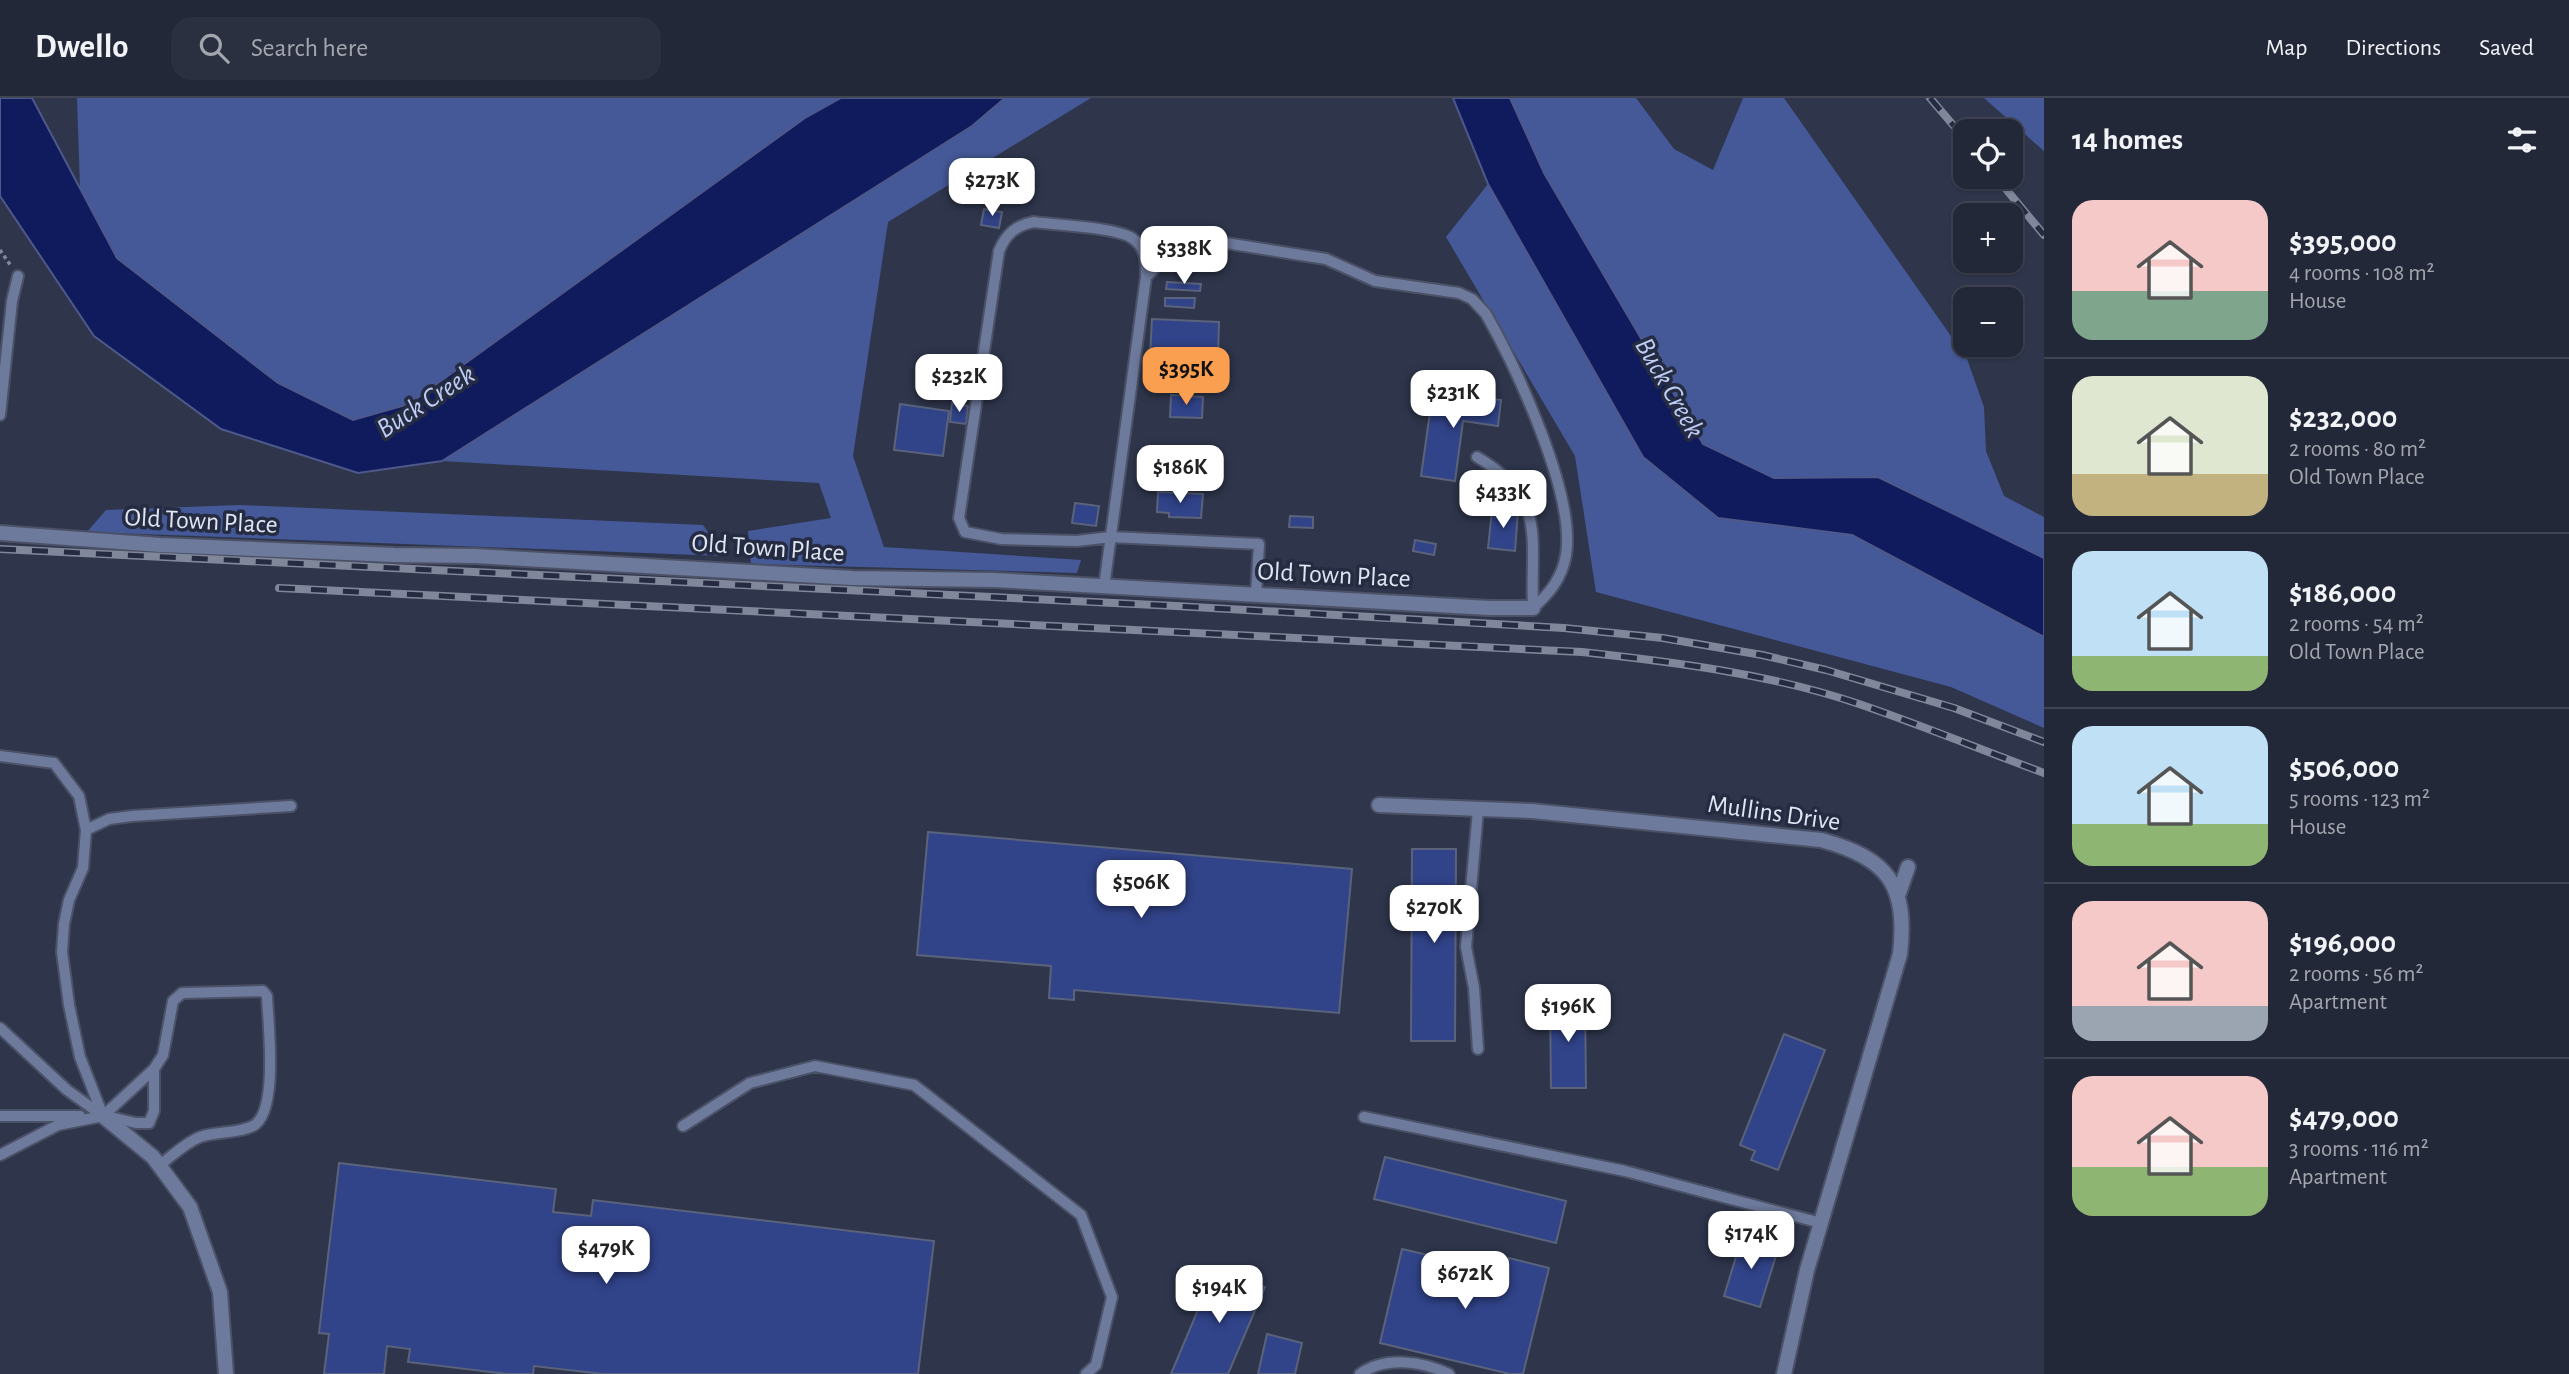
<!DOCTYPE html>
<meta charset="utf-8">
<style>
:root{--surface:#232839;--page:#2b3041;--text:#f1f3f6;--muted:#a3a6ae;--line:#404453;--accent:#fa9f4f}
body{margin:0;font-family:"Alegreya Sans",sans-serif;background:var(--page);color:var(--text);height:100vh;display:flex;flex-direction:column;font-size:26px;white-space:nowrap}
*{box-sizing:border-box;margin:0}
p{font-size:23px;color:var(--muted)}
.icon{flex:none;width:38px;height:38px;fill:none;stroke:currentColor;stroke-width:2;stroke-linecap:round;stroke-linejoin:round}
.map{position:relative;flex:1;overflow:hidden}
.drawer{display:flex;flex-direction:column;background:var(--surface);width:525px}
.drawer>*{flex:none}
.buttons{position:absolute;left:1953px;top:21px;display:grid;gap:14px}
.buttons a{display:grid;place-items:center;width:70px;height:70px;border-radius:14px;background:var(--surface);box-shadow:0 2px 5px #0004,0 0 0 2px var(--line);font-size:35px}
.price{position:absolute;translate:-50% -60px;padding:0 16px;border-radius:14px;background:#fff;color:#222;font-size:23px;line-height:46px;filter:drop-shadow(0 2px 4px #0008)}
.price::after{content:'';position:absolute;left:50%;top:42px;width:21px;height:16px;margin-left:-10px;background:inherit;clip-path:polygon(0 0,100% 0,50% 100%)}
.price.selected{background:var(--accent);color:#111}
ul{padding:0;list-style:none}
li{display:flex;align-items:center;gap:21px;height:175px;padding:0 28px}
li+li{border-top:2px solid var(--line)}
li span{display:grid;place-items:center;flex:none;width:196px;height:140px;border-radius:21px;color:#555}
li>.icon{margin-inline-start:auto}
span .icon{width:84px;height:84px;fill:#fffc;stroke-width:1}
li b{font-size:30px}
h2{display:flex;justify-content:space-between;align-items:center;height:84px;padding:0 28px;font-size:30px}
header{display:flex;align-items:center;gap:42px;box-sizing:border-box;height:98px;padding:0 35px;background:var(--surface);border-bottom:2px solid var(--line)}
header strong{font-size:33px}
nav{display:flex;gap:38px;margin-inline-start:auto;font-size:24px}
.search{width:490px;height:63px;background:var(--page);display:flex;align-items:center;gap:18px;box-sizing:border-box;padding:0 24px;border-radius:21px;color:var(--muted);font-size:26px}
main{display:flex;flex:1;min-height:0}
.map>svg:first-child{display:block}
.green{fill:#455998}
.water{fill:#101b5d;stroke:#4e588a;stroke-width:2}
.building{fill:#314389;stroke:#5a637a;stroke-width:2}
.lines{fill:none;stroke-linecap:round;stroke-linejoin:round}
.service-casing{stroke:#4b5267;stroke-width:14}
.minor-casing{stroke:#4b5267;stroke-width:18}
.path{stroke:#83899b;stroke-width:3.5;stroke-dasharray:3.5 3.5;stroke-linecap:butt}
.service{stroke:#6e7a9c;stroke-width:10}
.minor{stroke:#6e7a9c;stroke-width:14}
.rail-casing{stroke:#81879a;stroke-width:8}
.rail{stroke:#252c41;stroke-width:5;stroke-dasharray:16;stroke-linecap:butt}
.labels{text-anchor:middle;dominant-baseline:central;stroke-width:7;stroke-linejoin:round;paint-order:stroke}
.street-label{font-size:26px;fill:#e0e5f3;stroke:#252c41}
.water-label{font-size:28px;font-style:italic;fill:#becdf6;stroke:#252c41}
</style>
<header>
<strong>Dwello</strong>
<div class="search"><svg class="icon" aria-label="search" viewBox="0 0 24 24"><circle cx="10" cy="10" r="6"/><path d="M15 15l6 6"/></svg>Search here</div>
<nav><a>Map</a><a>Directions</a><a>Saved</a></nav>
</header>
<main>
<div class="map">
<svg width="2044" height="1276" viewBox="0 0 2044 1276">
<rect width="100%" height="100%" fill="#2f364c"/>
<path class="green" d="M 77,0 L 841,0 L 805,20 L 409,306 L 353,322 L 278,285 L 117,160 L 80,90 Z
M 1005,0 L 1091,0 L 888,124 L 853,358 L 884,449 L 1081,462 L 1077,475 L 751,466 L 748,433 L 831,420 L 819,385 L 442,363 L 972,28 Z
M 1510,0 L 1636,0 L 1674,51 L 1713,72 L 1743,0 L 1784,0 L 1967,261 L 1984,309 L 1986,353 L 2004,398 L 2044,419 L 2044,460 L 1878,379 L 1773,380 L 1703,346 L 1544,75 Z
M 1984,0 L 2044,0 L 2044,53 Z
M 1488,86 L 1643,359 L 1718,420 L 1852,437 L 2044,539 L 2044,630 L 1951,589 L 1596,494 L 1575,358 L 1446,139 Z
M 240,407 L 703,427 L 724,458 L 87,434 L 106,412 Z"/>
<path class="water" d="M 0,0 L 32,0 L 117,160 L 278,285 L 353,322 L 409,306 L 805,20 L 841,0 L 1005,0 L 972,28 L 442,363 L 358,375 L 221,331 L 94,238 L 0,98 Z
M 1453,0 L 1510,0 L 1544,75 L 1703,346 L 1774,380 L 1878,379 L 2044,460 L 2044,539 L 1852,437 L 1718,420 L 1643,359 L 1488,86 Z"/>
<path class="building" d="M 984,111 L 1002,114 L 999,130 L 981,127 Z
M 1167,184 L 1201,186 L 1200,193 L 1166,191 Z
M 1165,200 L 1195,200 L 1194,210 L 1165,208 Z
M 1152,221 L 1219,224 L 1218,260 L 1150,257 Z
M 1433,293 L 1501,302 L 1498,328 L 1463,323 L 1455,383 L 1421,378 Z
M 1171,297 L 1203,299 L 1202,320 L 1170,319 Z
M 952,305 L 968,308 L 966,326 L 950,324 Z
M 900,306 L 949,313 L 943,358 L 894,352 Z
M 1158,394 L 1203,396 L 1201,420 L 1169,419 L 1169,415 L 1157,414 Z
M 1075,405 L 1099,408 L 1096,428 L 1072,425 Z
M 1492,412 L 1518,414 L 1515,453 L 1488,450 Z
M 1290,418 L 1313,419 L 1313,430 L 1289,429 Z
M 1415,442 L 1436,446 L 1434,457 L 1413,453 Z
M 928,734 L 1352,771 L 1339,915 L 1074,892 L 1074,902 L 1049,900 L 1051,868 L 917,857 Z
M 1412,751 L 1456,751 L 1455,943 L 1411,943 Z
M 1550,903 L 1585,903 L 1586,990 L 1551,990 Z
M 1784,936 L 1825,952 L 1778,1072 L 1751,1062 L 1755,1053 L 1740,1047 Z
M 1385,1059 L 1566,1103 L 1556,1145 L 1374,1101 Z
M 339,1065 L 556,1091 L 553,1114 L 591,1118 L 593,1102 L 934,1143 L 918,1276 L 603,1276 L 534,1268 L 533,1276 L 507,1276 L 408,1264 L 410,1251 L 387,1248 L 384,1276 L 324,1276 L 329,1236 L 319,1235 Z
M 1743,1136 L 1779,1148 L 1760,1209 L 1724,1198 Z
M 1402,1151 L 1505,1175 L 1509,1160 L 1549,1170 L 1523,1276 L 1510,1276 L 1380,1245 Z
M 1216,1169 L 1265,1189 L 1228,1276 L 1171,1276 Z
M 1267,1236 L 1302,1245 L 1295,1276 L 1258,1276 Z"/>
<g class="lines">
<g class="service-casing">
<path id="service" d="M 1146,179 C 1146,164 1146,149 1132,140 C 1114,129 1057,127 1034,124 C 1016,127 1006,136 999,153 L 959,420 L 965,434 L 1001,441 L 1077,443 L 1111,439 L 1259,446 L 1256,497
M 0,317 L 12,203 L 18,178
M 1477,359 C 1548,401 1530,439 1533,510
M 1104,489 L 1146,179 L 1173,153 L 1213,143 L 1326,161 L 1375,183 L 1459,195 L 1472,201 L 1486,216 C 1516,269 1576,397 1566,457 C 1562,480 1550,495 1533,510
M 0,658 L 54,665 L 79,698 L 86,732 L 83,770 L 69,802 L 64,826 L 62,854 L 69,907 L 80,959 L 103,1018
M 86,732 L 109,721 L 132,718 L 291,708
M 0,930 L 67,992 L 103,1018
M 1478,951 L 1474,890 L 1466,849 L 1478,712
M 0,1018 L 80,1018
M 106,1018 L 136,1025 L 149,1025 L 154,1013 L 154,971
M 1364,1019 L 1625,1073 L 1821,1125
M 683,1028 L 750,985 L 815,968 L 914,987 L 1081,1117 L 1112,1199 L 1096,1267 L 1086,1276
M 0,1057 L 58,1027 L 103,1018 L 154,971 L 163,957 L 173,903 L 182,895 L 263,893 L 267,898 C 268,925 279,1014 253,1028 C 237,1036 216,1033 200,1039 C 185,1045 173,1057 160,1067
M 1360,1276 C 1385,1258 1422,1263 1449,1276"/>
</g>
<g class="minor-casing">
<path id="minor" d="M 0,435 L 160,447 L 394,457 L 475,458 L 852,480 L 994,482 L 1489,510 L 1533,510
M 1379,707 L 1532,713 L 1821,742 C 1888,760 1908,787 1900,856 L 1807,1172 L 1784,1276
M 1899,795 L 1908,769
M 103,1018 L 153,1059 L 190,1109 L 220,1194 L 226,1276"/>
</g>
<path class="path" d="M 0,152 L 11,168"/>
<use href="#service" class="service"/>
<use href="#minor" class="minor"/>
<g class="rail-casing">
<path id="rail" d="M 1930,0 L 1965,41
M 1996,79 L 2044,137
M 0,451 L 1176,508 L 1564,530 L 1663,540 L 1762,557 L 1826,572 L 1954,610 L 2044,644
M 279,490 L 1582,554 C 1674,564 1771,576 1859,606 C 1921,627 1982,652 2044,675"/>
</g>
<use href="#rail" class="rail"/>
</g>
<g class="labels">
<g class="street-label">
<text transform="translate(201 423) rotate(3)">Old Town Place</text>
<text transform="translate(768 450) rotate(4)">Old Town Place</text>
<text transform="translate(1334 477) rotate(3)">Old Town Place</text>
<text transform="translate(1774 715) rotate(8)">Mullins Drive</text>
</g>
<g class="water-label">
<text transform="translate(1669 290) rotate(60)">Buck Creek</text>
<text transform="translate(426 304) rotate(-33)">Buck Creek</text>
</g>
</g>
</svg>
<div class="buttons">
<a><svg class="icon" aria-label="locate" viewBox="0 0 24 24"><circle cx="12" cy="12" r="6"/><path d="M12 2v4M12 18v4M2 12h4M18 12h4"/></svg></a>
<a>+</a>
<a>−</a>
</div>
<b class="price" style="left:992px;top:120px">$273K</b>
<b class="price" style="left:1184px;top:188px">$338K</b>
<b class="price selected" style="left:1186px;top:309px">$395K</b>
<b class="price" style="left:959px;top:316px">$232K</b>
<b class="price" style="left:1453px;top:332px">$231K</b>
<b class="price" style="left:1180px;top:407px">$186K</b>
<b class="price" style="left:1503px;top:432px">$433K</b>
<b class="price" style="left:1141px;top:822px">$506K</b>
<b class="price" style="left:1434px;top:847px">$270K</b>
<b class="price" style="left:1568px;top:946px">$196K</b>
<b class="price" style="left:1751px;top:1173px">$174K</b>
<b class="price" style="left:606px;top:1188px">$479K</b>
<b class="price" style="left:1465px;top:1213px">$672K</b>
<b class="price" style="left:1219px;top:1227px">$194K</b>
</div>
<section class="drawer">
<h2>14 homes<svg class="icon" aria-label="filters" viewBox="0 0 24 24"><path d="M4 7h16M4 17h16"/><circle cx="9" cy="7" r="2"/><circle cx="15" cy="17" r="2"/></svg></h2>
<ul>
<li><span style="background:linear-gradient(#f6c9c9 65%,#7fa58c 0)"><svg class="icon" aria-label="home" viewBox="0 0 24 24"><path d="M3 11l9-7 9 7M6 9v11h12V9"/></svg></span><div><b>$395,000</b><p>4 rooms · 108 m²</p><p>House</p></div></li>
<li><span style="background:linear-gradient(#dfe7d0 70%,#c2b280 0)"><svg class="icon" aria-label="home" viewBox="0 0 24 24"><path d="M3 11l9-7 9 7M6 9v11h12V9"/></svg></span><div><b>$232,000</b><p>2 rooms · 80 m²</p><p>Old Town Place</p></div></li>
<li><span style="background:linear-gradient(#bfe0f5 75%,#8fb573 0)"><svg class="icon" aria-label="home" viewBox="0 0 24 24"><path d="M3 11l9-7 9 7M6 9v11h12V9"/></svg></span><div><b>$186,000</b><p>2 rooms · 54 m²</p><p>Old Town Place</p></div></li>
<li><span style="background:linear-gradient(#bfe0f5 70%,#8fb573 0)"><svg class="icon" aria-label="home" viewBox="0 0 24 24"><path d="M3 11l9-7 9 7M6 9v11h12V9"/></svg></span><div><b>$506,000</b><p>5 rooms · 123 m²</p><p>House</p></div></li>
<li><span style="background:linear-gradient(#f6c9c9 75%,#9aa5b1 0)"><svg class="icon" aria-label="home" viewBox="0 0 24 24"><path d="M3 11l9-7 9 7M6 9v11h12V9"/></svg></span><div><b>$196,000</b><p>2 rooms · 56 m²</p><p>Apartment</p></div></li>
<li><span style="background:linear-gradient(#f6c9c9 65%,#8fb573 0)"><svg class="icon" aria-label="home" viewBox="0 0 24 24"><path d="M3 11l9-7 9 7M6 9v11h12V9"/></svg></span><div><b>$479,000</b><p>3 rooms · 116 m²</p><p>Apartment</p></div></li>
</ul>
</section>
</main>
